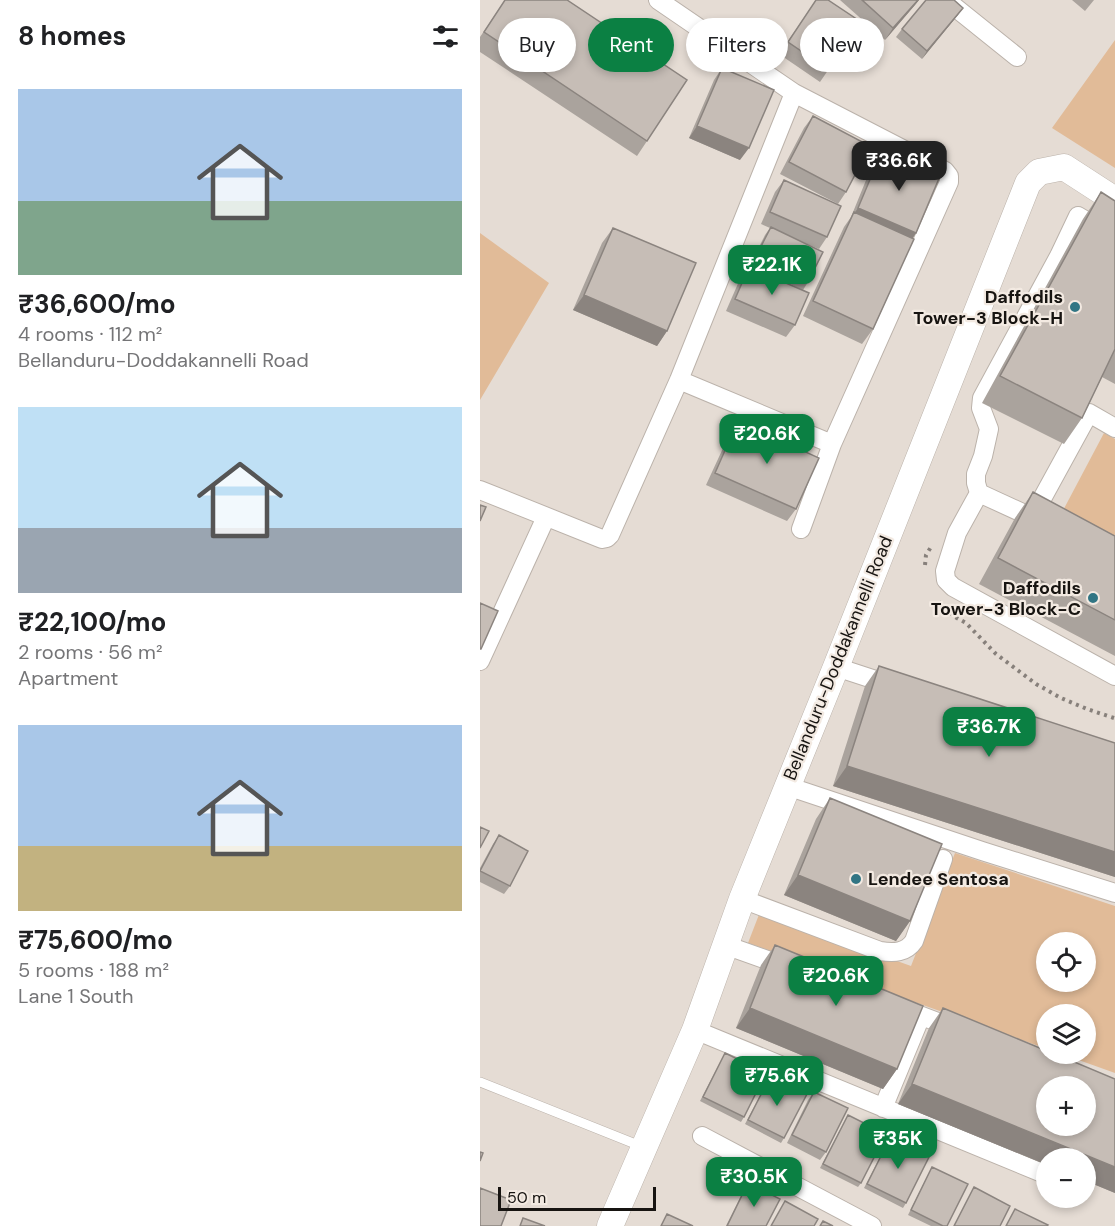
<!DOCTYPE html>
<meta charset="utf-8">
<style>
:root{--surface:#fff;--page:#f6f6f6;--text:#202124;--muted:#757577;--accent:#0b8043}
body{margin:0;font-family:"DM Sans",sans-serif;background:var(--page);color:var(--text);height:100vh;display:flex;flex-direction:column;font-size:22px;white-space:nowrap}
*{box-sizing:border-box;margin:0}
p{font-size:20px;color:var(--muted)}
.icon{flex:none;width:33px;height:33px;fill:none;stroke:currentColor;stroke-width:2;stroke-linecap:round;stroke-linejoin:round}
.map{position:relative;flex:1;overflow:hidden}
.side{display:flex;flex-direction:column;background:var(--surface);width:480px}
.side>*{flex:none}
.hud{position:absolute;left:18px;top:18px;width:526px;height:54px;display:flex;gap:12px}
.fabs{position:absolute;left:556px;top:932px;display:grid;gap:12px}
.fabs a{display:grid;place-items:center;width:60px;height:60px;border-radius:50%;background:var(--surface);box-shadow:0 3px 9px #0003;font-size:30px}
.scale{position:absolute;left:18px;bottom:15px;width:158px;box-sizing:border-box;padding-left:6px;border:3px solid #171411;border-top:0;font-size:16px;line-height:21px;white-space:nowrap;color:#171411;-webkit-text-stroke:4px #f3eae2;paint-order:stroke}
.price{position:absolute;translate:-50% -51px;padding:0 14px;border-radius:12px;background:var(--accent);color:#fff;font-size:20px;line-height:39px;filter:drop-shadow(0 2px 3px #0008)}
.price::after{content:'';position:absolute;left:50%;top:36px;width:18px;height:14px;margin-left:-9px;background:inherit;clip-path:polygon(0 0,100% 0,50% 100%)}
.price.active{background:#222;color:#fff}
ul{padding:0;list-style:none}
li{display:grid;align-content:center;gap:12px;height:318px;padding:0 18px}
li span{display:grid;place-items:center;height:186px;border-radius:0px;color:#555}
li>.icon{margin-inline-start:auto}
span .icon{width:108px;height:108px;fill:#fffc;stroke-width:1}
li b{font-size:26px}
h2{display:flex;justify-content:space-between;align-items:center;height:72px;padding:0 18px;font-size:26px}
.chip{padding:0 21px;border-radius:27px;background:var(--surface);box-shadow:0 3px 9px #0003;font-size:21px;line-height:54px}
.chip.active{background:var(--accent);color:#fff}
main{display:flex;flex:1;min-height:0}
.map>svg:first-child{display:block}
.green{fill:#e1bb98;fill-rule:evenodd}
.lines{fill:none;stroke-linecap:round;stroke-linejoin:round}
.lane-casing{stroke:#bbb2aa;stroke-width:10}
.street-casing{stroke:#bbb2aa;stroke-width:20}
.secondary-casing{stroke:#bbb2aa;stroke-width:27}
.path{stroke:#87807b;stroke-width:4;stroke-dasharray:3 4.5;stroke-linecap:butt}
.lane{stroke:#fff;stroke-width:9}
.street{stroke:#fff;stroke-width:18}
.secondary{stroke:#fff;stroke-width:26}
.wall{fill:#aaa39d}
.shaded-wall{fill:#8b847f}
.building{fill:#c6bdb6;stroke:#8b847f;stroke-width:1.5;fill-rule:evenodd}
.poi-dot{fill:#317584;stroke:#f3eae2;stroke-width:2}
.labels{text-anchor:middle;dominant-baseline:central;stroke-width:4.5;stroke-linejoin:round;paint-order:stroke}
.poi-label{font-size:18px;font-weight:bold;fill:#171411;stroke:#f3eae2;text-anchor:end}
.street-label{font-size:18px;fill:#171411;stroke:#f3eae2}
</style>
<main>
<section class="side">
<h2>8 homes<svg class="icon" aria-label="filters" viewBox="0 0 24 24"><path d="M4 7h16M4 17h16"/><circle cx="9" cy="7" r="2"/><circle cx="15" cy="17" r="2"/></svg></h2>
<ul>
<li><span style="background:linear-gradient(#a9c7e8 60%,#7fa58c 0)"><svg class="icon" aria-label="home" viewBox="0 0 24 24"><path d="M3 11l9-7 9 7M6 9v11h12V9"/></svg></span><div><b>₹36,600/mo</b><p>4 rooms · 112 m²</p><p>Bellanduru-Doddakannelli Road</p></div></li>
<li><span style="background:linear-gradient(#bfe0f5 65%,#9aa5b1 0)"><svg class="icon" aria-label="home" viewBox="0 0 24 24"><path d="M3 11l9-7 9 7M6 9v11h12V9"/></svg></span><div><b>₹22,100/mo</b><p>2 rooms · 56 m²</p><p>Apartment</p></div></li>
<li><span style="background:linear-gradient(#a9c7e8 65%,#c2b280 0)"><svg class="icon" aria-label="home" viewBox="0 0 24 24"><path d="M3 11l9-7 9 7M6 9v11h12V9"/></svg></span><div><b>₹75,600/mo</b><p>5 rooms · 188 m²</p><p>Lane 1 South</p></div></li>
</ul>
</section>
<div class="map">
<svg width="635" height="1226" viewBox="0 0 635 1226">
<rect width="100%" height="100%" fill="#e5dcd4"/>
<path class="green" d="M 635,40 L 635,168 L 572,128 Z
M 0,233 L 69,283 L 0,400 Z
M 624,433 L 635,439 L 635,548 L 579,518 Z
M 475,853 L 635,906 L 635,1073 L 579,1053 L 606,1053 L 606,1014 L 567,1014 L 567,1049 L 268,943 L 280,912 L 431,966 ZM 567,942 L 606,942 L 606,981 L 567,981 Z"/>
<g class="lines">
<g class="lane-casing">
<path id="lane" d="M 0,1082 L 163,1147"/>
</g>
<g class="street-casing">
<path id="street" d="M 178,0 L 314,93 L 465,171 L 469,176 L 469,182 L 352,444 L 199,380
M 466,0 L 537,57
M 635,238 L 598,216 L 579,256 L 502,398 L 501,408 L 509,429 L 503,456 L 496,474 L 496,483 L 499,493 L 477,533 L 465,571 L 466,580 L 473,587 L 635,676
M 0,490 L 122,539 L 127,538 L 130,535 L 199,380 L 314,93
M 499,493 L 560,521
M 552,517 L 609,413 L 635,428
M 321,529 L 352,444
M 0,661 L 66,517
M 356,667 L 414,686
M 307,786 L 502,851 L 635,893
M 262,899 L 400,951 C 414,953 426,953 434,941 L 463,859
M 245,945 L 307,967
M 418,1007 L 476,1029
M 215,1030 L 567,1175
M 403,1108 L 441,1016
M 222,1136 L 392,1226"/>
</g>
<g class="secondary-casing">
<path id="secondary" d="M 130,1226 L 215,1030 L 262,899 L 356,667 L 548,183 L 559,172 L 584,167 L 635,200"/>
</g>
<path class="path" d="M 445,565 L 446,555 L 451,547
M 459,602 L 475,617 L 486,623 L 516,654 L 556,684 L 581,698 L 607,709 L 634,718"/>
<use href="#lane" class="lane"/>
<use href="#street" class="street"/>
<use href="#secondary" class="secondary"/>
</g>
<path class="wall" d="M 25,0 L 87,0 L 167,141 L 157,156 L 0,52 L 0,37 Z
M 336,0 L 381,22 L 340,82 L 299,54 Z
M 360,0 L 439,0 L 405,40 Z
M 592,0 L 614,0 L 605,11 Z
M 483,8 L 477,16 L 442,59 L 416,37 L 422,29 Z
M 242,68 L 260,160 L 209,138 L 234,80 Z
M 333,116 L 366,192 L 358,204 L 300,174 L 324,128 Z
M 402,151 L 436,233 L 433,238 L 393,329 L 382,344 L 323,316 L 364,227 L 371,217 L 393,163 Z
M 304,180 L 347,237 L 339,249 L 306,235 L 328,282 L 323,290 L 270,265 L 285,235 L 290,228 L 281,224 L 295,192 Z
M 621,192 L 635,201 L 635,384 L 622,377 L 602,418 L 584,444 L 502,403 L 603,219 Z
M 133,228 L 187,331 L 177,346 L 93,310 L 122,243 Z
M 269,267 L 315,325 L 306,337 L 246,311 L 260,279 Z
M 258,421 L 316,509 L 307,521 L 226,485 L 250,433 Z
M 553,492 L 635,536 L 635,656 L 499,584 L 535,518 Z
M 399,666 L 635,743 L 635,877 L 353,786 L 385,686 Z
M 350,798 L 430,921 L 416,941 L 304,895 L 336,819 Z
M 19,835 L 30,886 L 24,894 L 0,882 L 0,868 L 13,844 Z
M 295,945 L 417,1069 L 403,1089 L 256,1028 L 281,965 Z
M 463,1008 L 635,1079 L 635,1193 L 606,1181 L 606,1158 L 567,1158 L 567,1165 L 418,1104 L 449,1028 Z
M 245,1053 L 264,1117 L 261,1122 L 220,1101 Z
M 291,1075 L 304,1138 L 301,1143 L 265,1124 Z
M 334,1092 L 346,1152 L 340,1160 L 307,1143 L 328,1100 Z
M 368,1115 L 381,1183 L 378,1187 L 340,1168 Z
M 411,1136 L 426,1203 L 423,1208 L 384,1188 Z
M 452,1167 L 467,1226 L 451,1226 L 428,1215 Z
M 268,1183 L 286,1226 L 246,1226 L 265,1188 Z
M 494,1187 L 520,1226 L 474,1226 Z"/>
<path class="shaded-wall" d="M 438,0 L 439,0 L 435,5 L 405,40 L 413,28 Z
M 483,8 L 477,16 L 442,59 L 447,51 Z
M 217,126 L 269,148 L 260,160 L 209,138 Z
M 378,208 L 436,233 L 428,245 L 373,215 Z
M 104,295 L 187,331 L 177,346 L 93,310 Z
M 367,766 L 635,852 L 635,877 L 353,786 Z
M 318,875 L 430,921 L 416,941 L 304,895 Z
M 270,1008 L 417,1069 L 403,1089 L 256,1028 Z
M 432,1084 L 635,1167 L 635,1193 L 606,1181 L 606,1158 L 567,1158 L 567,1165 L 418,1104 Z"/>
<path class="building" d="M 25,0 L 87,0 L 207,80 L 167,141 L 4,32 Z
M 336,0 L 348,0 L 381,22 L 349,70 L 308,42 Z
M 382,0 L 438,0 L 413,28 Z
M 446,0 L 474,0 L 483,8 L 447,51 L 422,29 Z
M 242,68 L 294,90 L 269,148 L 217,126 Z
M 333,116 L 390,146 L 366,192 L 309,162 Z
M 402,151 L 460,176 L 436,233 L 378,208 Z
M 304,180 L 361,206 L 347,237 L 290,212 Z
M 621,192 L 635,201 L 635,349 L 602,418 L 520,376 Z
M 374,212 L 434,239 L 393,329 L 333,301 Z
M 291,227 L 343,252 L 328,282 L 276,256 Z
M 133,228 L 216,263 L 187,331 L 104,295 Z
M 269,267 L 329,293 L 315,325 L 255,299 Z
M 258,421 L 339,458 L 316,509 L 235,473 Z
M 553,492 L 635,536 L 635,620 L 518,558 Z
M 0,505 L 6,507 L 0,521 Z
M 0,603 L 18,611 L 1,649 L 0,649 Z
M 399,666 L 635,743 L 635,852 L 367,766 Z
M 350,798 L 462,844 L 430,921 L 318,875 Z
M 0,827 L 9,831 L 0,848 Z
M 19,835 L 48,851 L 30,886 L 0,871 Z
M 295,945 L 443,1006 L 417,1069 L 270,1008 Z
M 463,1008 L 567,1051 L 567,1053 L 573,1053 L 635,1079 L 635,1167 L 432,1084 ZM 567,1086 L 606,1086 L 606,1125 L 567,1125 Z
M 245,1053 L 286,1073 L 264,1117 L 223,1097 Z
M 291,1075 L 327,1094 L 304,1138 L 268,1120 Z
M 334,1092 L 368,1108 L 346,1152 L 312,1135 Z
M 368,1115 L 406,1134 L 381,1183 L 343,1164 Z
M 411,1136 L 450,1155 L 426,1203 L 387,1184 Z
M 0,1152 L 3,1153 L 0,1161 Z
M 452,1167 L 488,1184 L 467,1226 L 463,1226 L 431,1210 Z
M 268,1183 L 300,1199 L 286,1226 L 247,1226 Z
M 494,1187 L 530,1206 L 520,1226 L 474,1226 Z
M 0,1188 L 31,1200 L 21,1226 L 0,1226 Z
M 305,1201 L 338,1219 L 334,1226 L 291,1226 Z
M 535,1209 L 568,1225 L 567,1226 L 526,1226 Z
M 187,1214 L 213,1226 L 181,1226 Z
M 43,1218 L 65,1226 L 40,1226 Z
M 343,1221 L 353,1226 L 340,1226 Z"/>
<g class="poi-dot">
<circle cx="595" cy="307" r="6"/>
<circle cx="613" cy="598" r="6"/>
<circle cx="376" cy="879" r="6"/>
</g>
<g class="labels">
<g class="poi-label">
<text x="583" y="297">Daffodils<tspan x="583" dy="21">Tower-3 Block-H</tspan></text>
<text x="601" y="588">Daffodils<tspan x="601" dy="21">Tower-3 Block-C</tspan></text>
<text x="388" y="879" text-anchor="start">Lendee Sentosa</text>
</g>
<g class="street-label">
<text transform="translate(358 658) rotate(-68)">Bellanduru-Doddakannelli Road</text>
</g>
</g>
</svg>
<div class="fabs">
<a><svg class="icon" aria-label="locate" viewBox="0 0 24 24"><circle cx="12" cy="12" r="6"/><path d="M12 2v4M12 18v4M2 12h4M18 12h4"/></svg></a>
<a><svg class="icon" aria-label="layers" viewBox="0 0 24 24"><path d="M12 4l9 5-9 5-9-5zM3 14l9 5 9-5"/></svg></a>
<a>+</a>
<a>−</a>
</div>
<div class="scale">50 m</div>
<b class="price active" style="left:419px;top:192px">₹36.6K</b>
<b class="price" style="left:292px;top:296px">₹22.1K</b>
<b class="price" style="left:287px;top:465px">₹20.6K</b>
<b class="price" style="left:509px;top:758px">₹36.7K</b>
<b class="price" style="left:356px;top:1007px">₹20.6K</b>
<b class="price" style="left:297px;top:1107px">₹75.6K</b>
<b class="price" style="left:418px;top:1170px">₹35K</b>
<b class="price" style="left:274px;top:1208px">₹30.5K</b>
<div class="hud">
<a class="chip">Buy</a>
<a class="chip active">Rent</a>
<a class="chip">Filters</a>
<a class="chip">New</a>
</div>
</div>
</main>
